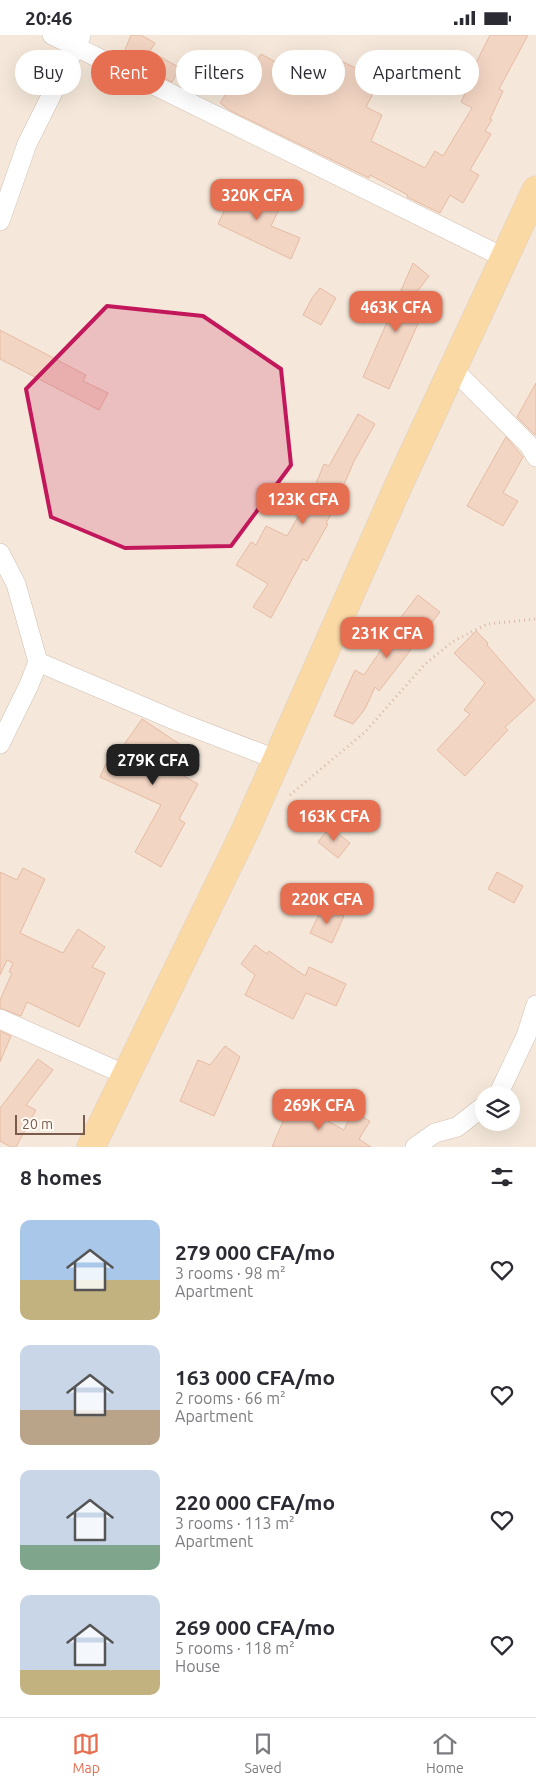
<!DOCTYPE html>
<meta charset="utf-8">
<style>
:root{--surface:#fff;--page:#f7f7f7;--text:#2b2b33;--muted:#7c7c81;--line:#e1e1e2;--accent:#e76f51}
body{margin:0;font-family:Ubuntu,sans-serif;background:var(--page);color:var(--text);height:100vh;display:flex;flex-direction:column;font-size:19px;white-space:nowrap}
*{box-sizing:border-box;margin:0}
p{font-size:16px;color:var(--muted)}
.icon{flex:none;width:28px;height:28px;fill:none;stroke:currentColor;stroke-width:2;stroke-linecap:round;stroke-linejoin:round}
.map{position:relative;height:1112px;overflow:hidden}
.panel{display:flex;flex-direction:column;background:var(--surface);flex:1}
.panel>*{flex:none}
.guide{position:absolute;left:15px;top:15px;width:506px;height:45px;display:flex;gap:10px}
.buttons{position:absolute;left:475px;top:1051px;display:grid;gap:10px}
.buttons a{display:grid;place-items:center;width:45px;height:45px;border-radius:50%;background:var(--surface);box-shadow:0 5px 20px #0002;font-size:25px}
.scale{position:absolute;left:15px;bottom:12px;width:70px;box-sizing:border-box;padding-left:5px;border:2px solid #7a5c4d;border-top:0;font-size:14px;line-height:18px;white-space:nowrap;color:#7a5c4d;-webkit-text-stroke:4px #fffaf3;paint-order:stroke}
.price{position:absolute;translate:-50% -42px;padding:0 11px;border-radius:10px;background:var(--accent);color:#fff;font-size:16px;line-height:32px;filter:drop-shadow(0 1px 2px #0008)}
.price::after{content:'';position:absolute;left:50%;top:30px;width:15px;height:11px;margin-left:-8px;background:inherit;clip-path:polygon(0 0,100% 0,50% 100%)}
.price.selected{background:#222;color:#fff}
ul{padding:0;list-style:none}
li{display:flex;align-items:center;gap:15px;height:125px;padding:0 20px}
li span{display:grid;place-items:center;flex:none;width:140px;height:100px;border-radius:10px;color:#555}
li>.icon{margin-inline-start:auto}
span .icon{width:60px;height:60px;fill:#fffc;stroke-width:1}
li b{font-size:21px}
h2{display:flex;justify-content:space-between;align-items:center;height:60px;padding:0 20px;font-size:21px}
.chip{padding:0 18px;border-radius:22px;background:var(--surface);box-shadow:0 5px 20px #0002;font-size:18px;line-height:45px}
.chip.selected{background:var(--accent);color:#fff}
.status{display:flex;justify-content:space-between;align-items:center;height:35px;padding:0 25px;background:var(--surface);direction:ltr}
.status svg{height:14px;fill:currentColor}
.tabs{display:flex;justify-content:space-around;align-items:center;height:70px;border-top:1px solid var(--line);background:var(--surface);font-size:14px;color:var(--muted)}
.tabs a{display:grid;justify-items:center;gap:2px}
.tabs .selected{color:var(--accent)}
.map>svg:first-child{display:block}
.residential{fill:#f5e8da;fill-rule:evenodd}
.building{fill:#f3d5c3;stroke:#e6bba3}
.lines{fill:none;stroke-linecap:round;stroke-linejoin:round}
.minor-casing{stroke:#d1beb0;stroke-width:20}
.primary-casing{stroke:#dad1cd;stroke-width:29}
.path{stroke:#d9b8a5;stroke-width:3;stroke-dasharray:1 4;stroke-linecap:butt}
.minor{stroke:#fff;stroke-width:19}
.primary{stroke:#fbd9a5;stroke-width:28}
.marked{fill:#c2185b;fill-opacity:0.2;stroke:#c2185b;stroke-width:4;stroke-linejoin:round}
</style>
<div class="status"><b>20:46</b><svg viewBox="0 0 49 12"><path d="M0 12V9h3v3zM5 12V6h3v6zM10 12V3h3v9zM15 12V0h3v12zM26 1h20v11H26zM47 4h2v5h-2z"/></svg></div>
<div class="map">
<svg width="536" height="1112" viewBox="0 0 536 1112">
<rect width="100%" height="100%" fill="#fdf6ec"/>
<path class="residential" d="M 0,0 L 536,0 L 536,1112 L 0,1112 ZM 484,1060 L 511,1060 L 511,1088 L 484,1088 Z"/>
<path class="building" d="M 131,0 L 141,0 L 155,8 L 150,16 L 180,33 L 172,47 L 122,22 Z
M 490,0 L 528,0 L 499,54 L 503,56 L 490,84 L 492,85 L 485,96 L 491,99 L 470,135 L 479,140 L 463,168 L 450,160 L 440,178 L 407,162 L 408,160 L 370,140 L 369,143 L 367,142 L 231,76 L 220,68 L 238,40 L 246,46 L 261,19 L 319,51 L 335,23 L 380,45 L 366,72 L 382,80 L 371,106 L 425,133 L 435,116 L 443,121 L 472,73 L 461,67 L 476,35 L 473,34 Z
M 237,149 L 281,170 L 271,191 L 300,203 L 291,224 L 218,189 Z
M 413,228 L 429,241 L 404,274 L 421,282 L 389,354 L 363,342 Z
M 320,253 L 336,263 L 321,290 L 303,280 L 312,263 Z
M 0,295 L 86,340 L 83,346 L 108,358 L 99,375 L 0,324 Z
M 536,348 L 536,398 L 535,400 L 517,382 Z
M 358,379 L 375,389 L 354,426 L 340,459 L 342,460 L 326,488 L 328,489 L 307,526 L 303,524 L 271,583 L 253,572 L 268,549 L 236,530 L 251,507 L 256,510 L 266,491 L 287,501 L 313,456 L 324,429 L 329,431 Z
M 506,402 L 523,422 L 503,458 L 518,466 L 503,491 L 467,471 Z
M 418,560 L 440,577 L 379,656 L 375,652 L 365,674 L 353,689 L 334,681 L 355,635 L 364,640 L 385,609 L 382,607 Z
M 476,596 L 488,608 L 487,610 L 535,665 L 505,692 L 508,695 L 465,741 L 437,715 L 470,679 L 464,675 L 485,648 L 454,618 Z
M 142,684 L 181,710 L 166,731 L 198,749 L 179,784 L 185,788 L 161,832 L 135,817 L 161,770 L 100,742 L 112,716 L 118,718 Z
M 330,792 L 350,808 L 338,823 L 318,807 Z
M 23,833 L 45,844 L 20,898 L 63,918 L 78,894 L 105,912 L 92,932 L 105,938 L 79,992 L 27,967 L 21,981 L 0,973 L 0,965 L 12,938 L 9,937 L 13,928 L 7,925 L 0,940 L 0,837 L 17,845 Z
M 497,837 L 523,851 L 514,868 L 488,854 Z
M 323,871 L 344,881 L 332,908 L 310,898 Z
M 255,910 L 267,919 L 269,916 L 305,941 L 309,932 L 346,949 L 336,971 L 306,958 L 293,984 L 245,960 L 255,940 L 241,929 Z
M 0,996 L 11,1001 L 0,1027 Z
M 225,1011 L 240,1022 L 214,1081 L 180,1066 L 198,1025 L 210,1030 Z
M 38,1024 L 53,1035 L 26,1070 L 36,1075 L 16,1112 L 11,1112 L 0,1106 L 0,1073 Z
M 290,1070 L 326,1086 L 326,1085 L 344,1095 L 352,1077 L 370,1086 L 359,1104 L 371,1112 L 272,1112 Z"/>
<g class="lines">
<g class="minor-casing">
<path id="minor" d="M 52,0 L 505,223
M 0,186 L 27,109 L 81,1
M 452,333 L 529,410 L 536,422
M 0,518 L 16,549 L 38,627 L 29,650 L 0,709
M 38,627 L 179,687 L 278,725
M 0,984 L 126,1040
M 498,1060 L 526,1001 L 536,970
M 415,1112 L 435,1098 L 457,1092 L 484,1071"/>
</g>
<g class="primary-casing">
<path id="primary" d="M 91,1112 L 246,794 L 400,447 L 536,155"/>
</g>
<path class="path" d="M 290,760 L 365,697 L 424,630 L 452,607 L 487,589 L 536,584"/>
<use href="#minor" class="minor"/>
<use href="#primary" class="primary"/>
</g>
<path class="marked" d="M 107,271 L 203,281 L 281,334 L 291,430 L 231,511 L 125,513 L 51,482 L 26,354 Z"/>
</svg>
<div class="buttons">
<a><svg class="icon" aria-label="layers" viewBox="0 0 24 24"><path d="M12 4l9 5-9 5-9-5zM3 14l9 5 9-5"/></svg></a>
</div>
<div class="scale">20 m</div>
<b class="price" style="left:257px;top:186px">320K CFA</b>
<b class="price" style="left:396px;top:298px">463K CFA</b>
<b class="price" style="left:303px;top:490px">123K CFA</b>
<b class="price" style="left:387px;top:624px">231K CFA</b>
<b class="price selected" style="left:153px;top:751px">279K CFA</b>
<b class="price" style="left:334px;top:807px">163K CFA</b>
<b class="price" style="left:327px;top:890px">220K CFA</b>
<b class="price" style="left:319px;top:1096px">269K CFA</b>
<div class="guide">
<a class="chip">Buy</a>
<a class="chip selected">Rent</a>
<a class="chip">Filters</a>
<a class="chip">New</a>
<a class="chip">Apartment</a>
</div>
</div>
<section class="panel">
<h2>8 homes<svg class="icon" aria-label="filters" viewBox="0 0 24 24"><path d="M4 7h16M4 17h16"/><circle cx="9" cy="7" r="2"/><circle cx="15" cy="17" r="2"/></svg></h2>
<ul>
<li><span style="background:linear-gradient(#a9c7e8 60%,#c2b280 0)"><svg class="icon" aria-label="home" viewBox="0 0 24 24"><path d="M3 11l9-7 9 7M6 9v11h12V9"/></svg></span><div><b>279 000 CFA/mo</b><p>3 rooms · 98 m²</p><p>Apartment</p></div><svg class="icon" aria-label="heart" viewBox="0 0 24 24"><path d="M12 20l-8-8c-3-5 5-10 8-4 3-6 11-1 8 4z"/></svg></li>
<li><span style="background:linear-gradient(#c9d6e8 65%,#b9a48a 0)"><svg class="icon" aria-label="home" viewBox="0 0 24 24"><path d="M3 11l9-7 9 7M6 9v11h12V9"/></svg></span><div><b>163 000 CFA/mo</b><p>2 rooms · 66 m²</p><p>Apartment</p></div><svg class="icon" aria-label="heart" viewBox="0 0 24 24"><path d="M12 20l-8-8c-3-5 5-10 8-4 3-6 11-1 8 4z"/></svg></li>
<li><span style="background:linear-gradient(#c9d6e8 75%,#7fa58c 0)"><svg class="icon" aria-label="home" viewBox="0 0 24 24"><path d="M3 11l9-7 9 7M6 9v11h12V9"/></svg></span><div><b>220 000 CFA/mo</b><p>3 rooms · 113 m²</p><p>Apartment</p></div><svg class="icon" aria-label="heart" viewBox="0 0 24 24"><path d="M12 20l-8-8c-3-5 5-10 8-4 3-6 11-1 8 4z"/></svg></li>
<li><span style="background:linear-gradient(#c9d6e8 75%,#c2b280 0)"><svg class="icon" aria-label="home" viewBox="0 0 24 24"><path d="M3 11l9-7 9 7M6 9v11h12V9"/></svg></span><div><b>269 000 CFA/mo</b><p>5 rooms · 118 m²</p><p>House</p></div><svg class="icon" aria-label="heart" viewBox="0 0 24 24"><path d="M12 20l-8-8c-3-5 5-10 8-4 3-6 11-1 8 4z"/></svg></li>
</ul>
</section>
<nav class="tabs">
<a class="selected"><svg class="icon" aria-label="map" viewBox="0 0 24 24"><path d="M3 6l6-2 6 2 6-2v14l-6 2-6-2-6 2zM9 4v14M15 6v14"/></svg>Map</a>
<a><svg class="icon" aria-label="saved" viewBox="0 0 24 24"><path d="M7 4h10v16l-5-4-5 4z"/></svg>Saved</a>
<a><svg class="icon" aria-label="home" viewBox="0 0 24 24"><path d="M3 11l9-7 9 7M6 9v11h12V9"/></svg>Home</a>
</nav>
